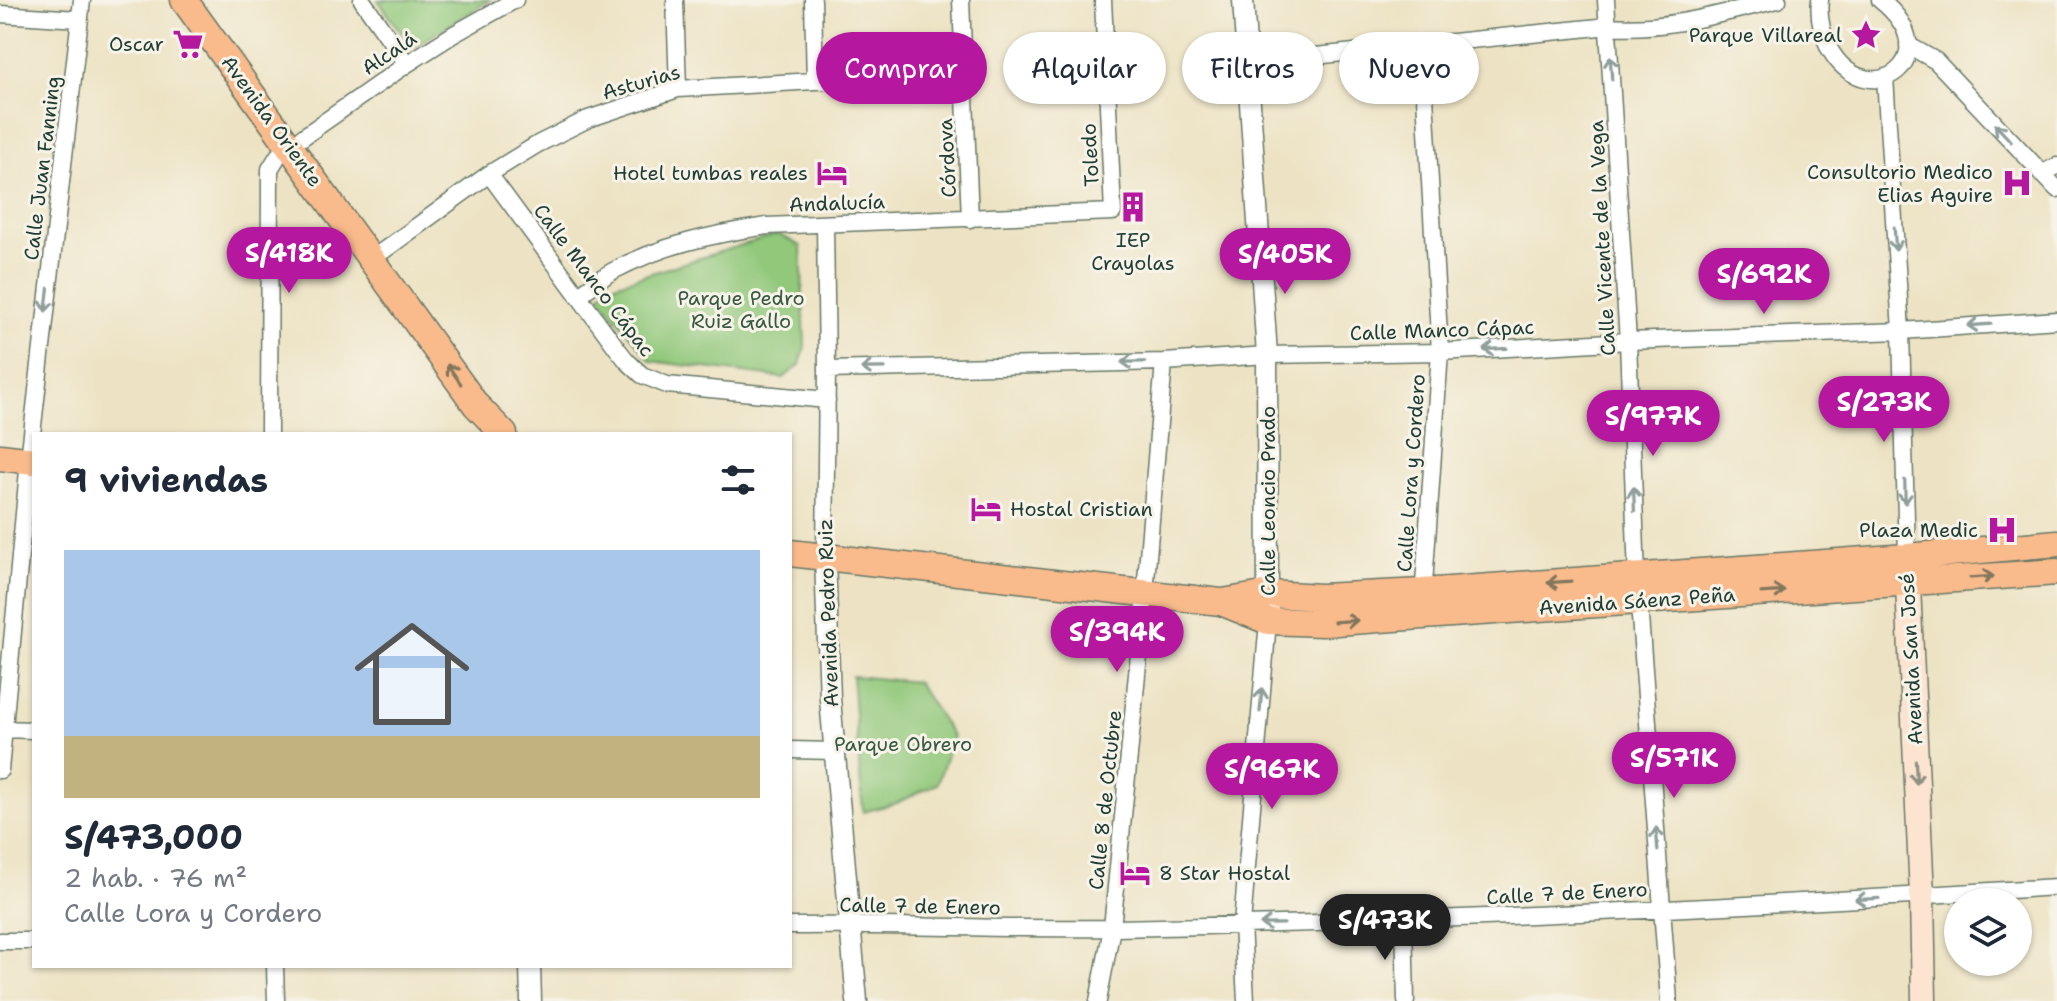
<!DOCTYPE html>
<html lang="es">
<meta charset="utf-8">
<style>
:root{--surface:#fff;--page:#f2f2f3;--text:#1f2937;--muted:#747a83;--line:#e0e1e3;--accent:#b5179e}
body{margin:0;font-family:"Shantell Sans",sans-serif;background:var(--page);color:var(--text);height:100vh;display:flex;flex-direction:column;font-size:30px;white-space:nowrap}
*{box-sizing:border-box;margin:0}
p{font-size:26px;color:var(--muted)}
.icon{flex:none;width:44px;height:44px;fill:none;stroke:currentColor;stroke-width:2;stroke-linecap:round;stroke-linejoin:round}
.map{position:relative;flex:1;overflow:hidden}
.details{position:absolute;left:32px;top:432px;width:760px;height:536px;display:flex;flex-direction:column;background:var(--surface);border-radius:0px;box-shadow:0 2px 6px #0004}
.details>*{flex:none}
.banner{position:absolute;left:816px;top:32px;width:760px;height:72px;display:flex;gap:16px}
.buttons{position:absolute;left:1944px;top:888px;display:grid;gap:16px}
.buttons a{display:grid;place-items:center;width:88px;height:88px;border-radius:50%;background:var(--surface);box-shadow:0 2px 6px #0004;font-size:40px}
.price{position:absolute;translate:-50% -68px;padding:0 18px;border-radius:28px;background:var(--accent);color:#fff;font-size:26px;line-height:52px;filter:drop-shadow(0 2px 4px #0008)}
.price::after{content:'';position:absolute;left:50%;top:48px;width:24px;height:18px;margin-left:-12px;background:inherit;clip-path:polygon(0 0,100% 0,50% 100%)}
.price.selected{background:#222;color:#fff}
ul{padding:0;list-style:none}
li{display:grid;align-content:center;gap:16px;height:424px;padding:0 32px}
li+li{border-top:2px solid var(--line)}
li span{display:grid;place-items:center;height:248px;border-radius:0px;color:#555}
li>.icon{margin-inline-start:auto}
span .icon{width:144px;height:144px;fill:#fffc;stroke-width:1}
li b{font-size:34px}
h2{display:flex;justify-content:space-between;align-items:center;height:96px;padding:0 32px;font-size:34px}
.tag{padding:0 28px;border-radius:36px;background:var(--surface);box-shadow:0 2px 6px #0004;font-size:28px;line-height:72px}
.tag.selected{background:var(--accent);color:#fff}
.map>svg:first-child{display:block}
.green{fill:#91c87a;stroke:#588257;stroke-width:2}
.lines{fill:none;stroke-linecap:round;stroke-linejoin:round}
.minor-casing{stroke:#677766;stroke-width:19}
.tertiary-casing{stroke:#677766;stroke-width:23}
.secondary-casing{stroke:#677766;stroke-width:27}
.primary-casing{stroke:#677766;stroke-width:29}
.minor{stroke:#fff;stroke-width:16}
.tertiary{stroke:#fff;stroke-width:20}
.secondary{stroke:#fde4d1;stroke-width:24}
.primary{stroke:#fabb8c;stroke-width:26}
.oneway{stroke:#8f9e9a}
.oneway2{stroke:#82765c}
.oneway3{stroke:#8e9082}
.labels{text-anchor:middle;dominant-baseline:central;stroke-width:6;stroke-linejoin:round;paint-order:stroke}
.poi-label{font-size:20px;fill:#1f3d34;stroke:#f7f3e8;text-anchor:end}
.street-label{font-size:20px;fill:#1f3d34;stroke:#f7f3e8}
.park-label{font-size:20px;fill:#365942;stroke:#f7f3e8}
</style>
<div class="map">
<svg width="2057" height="1001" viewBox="0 0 2057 1001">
<rect width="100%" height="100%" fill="#f7f3e8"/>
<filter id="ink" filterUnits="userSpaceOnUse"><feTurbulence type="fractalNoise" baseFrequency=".0125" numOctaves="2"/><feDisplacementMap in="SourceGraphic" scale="16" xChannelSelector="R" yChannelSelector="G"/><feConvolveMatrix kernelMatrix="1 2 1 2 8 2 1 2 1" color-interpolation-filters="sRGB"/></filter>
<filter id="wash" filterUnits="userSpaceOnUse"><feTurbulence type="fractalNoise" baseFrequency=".006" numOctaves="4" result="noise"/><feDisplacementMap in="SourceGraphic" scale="32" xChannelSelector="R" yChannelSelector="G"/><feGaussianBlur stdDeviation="1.8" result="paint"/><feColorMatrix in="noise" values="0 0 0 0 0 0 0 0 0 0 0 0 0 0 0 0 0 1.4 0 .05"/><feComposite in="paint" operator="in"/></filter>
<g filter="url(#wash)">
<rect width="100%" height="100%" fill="#ede3c4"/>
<path class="green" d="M 378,0 L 490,0 L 412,48 Z
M 778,234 L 801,246 L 805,346 L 800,365 L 783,378 L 651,361 L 599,296 L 609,286 Z
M 852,676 L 917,682 L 953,737 L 937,784 L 897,803 L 863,812 Z"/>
</g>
<g filter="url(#ink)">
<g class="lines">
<g class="minor-casing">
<path id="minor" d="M 362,0 L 407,64
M 675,0 L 678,89
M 813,0 L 815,81
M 961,0 L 970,219
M 1606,0 L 1628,341 L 1637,577 L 1669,1001
M 1820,0 C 1818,16 1822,33 1829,48 C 1867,117 1953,58 1880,0
M 0,14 L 79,19
M 1422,45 L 1440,352 L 1423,599
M 1908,45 L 1936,61 L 2057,189
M 1247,63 L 1609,26 C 1666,31 1722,13 1778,0
M 1885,77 L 1901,331 L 1907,557
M 489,174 L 616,347 L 627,361 L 642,375 L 667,385 L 827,400
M 2041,174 L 2057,166
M 372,259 L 489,174 L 538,144 L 588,119 L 678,89 L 815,81 L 964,78
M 578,296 C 589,288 601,278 613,271 C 661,245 714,234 767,226 L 1113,212 L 1103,0
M 827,370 L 1164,362 L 1267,355 L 1440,352 L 1628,341 L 1901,331 L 2057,320
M 269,434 L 270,169 L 278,156 L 290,146 L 407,64 L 454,34 L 515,0
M 825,557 L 827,370 L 825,224
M 0,729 L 34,730
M 790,750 L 835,751
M 0,770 L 29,460 L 82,0
M 1404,921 L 1406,1001
M 790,926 C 898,924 1007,930 1115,928 C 1429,922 1743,907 2057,887
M 0,941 L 34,941
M 275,966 L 276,1001
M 1098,1001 L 1112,928 L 1145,593 L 1164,362
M 1246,1001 L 1242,924 L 1268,621"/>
</g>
<g class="tertiary-casing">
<path id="tertiary" d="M 1243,0 L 1267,355 L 1268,609
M 825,557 L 830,699 L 857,1001
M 530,966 L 531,1001"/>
</g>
<g class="secondary-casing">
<path id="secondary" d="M 1907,563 L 1922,896 L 1924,1001"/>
</g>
<g class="primary-casing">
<path id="primary" d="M 184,0 L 476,405 L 504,434
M 0,457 L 34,461
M 790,553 L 1221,602 L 1268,621 L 1322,623 L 2057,572
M 1223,602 L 1269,594 L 1321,597 L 1422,592 L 1907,557 L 2057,543"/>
</g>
<use href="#minor" class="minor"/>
<use href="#tertiary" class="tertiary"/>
<use href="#secondary" class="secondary"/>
<use href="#primary" class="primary"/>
</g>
<defs><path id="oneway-shaft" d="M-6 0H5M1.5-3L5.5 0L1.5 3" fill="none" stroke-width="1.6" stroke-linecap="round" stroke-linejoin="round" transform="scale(2)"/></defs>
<g class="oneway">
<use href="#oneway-shaft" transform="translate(1611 68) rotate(-94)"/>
<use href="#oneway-shaft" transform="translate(2003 133) rotate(-133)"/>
<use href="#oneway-shaft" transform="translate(1895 239) rotate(86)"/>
<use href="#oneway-shaft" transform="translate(47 300) rotate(97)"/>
<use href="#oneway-shaft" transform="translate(1979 325) rotate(176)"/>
<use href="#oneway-shaft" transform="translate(1495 349) rotate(177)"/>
<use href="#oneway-shaft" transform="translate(1133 362) rotate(179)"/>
<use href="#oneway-shaft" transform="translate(873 368) rotate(179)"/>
<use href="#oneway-shaft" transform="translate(1905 492) rotate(89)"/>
<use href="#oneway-shaft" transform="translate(1634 499) rotate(-92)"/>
<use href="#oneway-shaft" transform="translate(1261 700) rotate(-85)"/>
<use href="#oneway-shaft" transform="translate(1657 839) rotate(-94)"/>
<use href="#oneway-shaft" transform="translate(1867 899) rotate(177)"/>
<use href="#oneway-shaft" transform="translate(1272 924) rotate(179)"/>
</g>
<g class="oneway2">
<use href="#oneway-shaft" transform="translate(454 374) rotate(-125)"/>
<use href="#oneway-shaft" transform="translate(1982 577) rotate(-4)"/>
<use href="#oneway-shaft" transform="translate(1559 582) rotate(176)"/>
<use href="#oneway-shaft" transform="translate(1773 592) rotate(-4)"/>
<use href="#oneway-shaft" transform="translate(1346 621) rotate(-4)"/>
</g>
<use class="oneway3" href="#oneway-shaft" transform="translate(1916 772) rotate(87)"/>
</g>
<defs>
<g id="sight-bare" transform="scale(2.4)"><path d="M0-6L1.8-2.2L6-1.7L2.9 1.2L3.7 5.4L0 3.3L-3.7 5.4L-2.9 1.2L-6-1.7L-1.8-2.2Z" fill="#b5179e" stroke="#f7f3e8" stroke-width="2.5" paint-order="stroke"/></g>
<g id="supermarket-bare" transform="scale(2.4)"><path d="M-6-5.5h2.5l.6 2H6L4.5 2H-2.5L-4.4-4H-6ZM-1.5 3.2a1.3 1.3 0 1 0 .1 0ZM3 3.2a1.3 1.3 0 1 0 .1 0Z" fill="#b5179e" stroke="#f7f3e8" stroke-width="2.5" paint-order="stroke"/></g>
<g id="hotel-bare" transform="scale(2.4)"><path d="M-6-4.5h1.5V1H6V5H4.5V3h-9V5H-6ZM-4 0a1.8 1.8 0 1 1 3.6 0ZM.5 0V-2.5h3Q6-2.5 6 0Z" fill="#b5179e" stroke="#f7f3e8" stroke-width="2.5" paint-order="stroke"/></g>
<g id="hospital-bare" transform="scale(2.4)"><path d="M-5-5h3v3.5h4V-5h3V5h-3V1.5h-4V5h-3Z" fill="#b5179e" stroke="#f7f3e8" stroke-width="2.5" paint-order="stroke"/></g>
<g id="building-bare" transform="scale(2.4)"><path d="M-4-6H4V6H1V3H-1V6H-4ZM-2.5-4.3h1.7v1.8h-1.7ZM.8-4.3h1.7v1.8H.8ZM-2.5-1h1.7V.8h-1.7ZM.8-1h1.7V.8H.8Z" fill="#b5179e" stroke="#f7f3e8" stroke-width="2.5" paint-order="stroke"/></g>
</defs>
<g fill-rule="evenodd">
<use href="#sight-bare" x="1866" y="35"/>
<use href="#supermarket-bare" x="188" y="44"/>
<use href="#hotel-bare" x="832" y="173"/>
<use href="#hospital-bare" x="2017" y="183"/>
<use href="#building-bare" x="1133" y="207"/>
<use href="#hotel-bare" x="986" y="509"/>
<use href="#hospital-bare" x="2002" y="530"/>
<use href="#hotel-bare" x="1135" y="873"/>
</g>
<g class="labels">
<g class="poi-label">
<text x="1842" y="35">Parque Villareal</text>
<text x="164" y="44">Oscar</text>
<text x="1993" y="172">Consultorio Medico<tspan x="1993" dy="23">Elias Aguire</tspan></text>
<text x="808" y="173">Hotel tumbas reales</text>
<text x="1133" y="240" text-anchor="middle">IEP<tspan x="1133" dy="23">Crayolas</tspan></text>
<text x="1010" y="509" text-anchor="start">Hostal Cristian</text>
<text x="1978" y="530">Plaza Medic</text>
<text x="1159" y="873" text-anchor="start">8 Star Hostal</text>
</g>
<g class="street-label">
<text transform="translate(389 53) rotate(-34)">Alcalá</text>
<text transform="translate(641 82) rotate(-16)">Asturias</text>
<text transform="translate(272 121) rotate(54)">Avenida Oriente</text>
<text transform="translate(1090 155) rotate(-93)">Toledo</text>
<text transform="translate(947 158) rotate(-93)">Córdova</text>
<text transform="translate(42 168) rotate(-83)">Calle Juan Fanning</text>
<text transform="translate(837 203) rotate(-2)">Andalucía</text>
<text transform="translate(1602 238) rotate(-93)">Calle Vicente de la Vega</text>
<text transform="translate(594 280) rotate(53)">Calle Manco Cápac</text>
<text transform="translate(1442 330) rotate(-2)">Calle Manco Cápac</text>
<text transform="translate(1411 473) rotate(-86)">Calle Lora y Cordero</text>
<text transform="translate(1268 501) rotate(-90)">Calle Leoncio Prado</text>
<text transform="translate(1637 601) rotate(-4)">Avenida Sáenz Peña</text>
<text transform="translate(828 613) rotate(-92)">Avenida Pedro Ruiz</text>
<text transform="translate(1911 659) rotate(-93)">Avenida San José</text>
<text transform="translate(1105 800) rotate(-84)">Calle 8 de Octubre</text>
<text transform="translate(1567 893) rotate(-3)">Calle 7 de Enero</text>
<text transform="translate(920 906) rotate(1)">Calle 7 de Enero</text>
</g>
<g class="park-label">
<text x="741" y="298">Parque Pedro<tspan x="741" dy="23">Ruiz Gallo</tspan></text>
<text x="903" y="744">Parque Obrero</text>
</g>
</g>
</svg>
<div class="buttons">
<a><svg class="icon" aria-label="layers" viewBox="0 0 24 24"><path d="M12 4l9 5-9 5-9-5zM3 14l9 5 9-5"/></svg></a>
</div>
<b class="price" style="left:289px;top:295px">S/418K</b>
<b class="price" style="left:1285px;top:296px">S/405K</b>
<b class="price" style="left:1764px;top:316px">S/692K</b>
<b class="price" style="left:1884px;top:444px">S/273K</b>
<b class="price" style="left:1653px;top:458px">S/977K</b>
<b class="price" style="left:1117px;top:674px">S/394K</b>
<b class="price" style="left:1674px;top:800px">S/571K</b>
<b class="price" style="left:1272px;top:811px">S/967K</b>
<b class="price selected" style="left:1385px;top:962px">S/473K</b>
<div class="banner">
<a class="tag selected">Comprar</a>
<a class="tag">Alquilar</a>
<a class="tag">Filtros</a>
<a class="tag">Nuevo</a>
</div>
<section class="details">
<h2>9 viviendas<svg class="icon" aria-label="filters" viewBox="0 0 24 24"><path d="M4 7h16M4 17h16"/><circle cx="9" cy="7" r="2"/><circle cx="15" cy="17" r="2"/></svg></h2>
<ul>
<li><span style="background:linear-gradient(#a9c7e8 75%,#c2b280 0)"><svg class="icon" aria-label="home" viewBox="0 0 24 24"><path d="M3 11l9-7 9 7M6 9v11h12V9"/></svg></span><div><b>S/473,000</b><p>2 hab. · 76 m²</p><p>Calle Lora y Cordero</p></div></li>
</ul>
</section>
</div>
